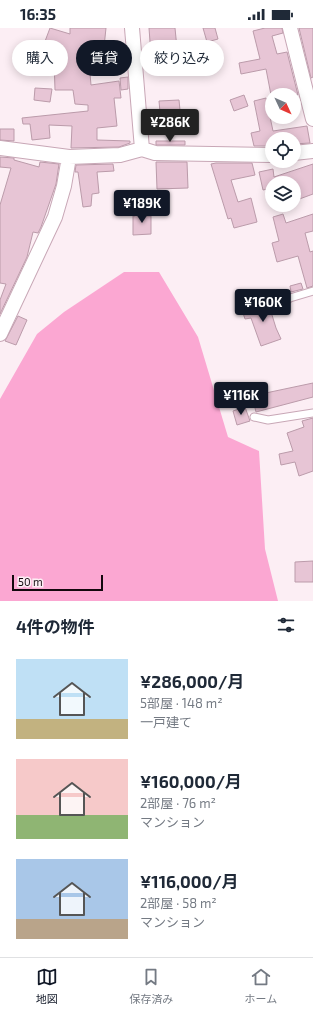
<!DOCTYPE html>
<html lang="ja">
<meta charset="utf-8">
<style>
:root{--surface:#fff;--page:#f2f2f3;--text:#1f2937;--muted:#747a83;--line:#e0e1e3;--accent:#111827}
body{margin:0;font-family:"Exo 2","Noto Sans JP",sans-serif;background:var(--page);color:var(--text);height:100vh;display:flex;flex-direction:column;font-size:15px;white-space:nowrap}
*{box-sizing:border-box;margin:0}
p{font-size:13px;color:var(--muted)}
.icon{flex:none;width:22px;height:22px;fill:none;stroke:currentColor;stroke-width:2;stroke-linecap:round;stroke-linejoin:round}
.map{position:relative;height:573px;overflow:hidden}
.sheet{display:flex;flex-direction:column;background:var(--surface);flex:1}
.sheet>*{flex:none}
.hud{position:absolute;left:12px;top:12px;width:289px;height:36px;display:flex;gap:8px}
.needle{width:26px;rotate:134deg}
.tools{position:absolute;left:265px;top:60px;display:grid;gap:8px}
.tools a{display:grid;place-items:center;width:36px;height:36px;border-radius:50%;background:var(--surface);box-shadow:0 2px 10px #0003;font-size:20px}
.scale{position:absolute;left:12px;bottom:10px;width:91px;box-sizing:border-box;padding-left:4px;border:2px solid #13080e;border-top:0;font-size:11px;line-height:14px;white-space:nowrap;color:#13080e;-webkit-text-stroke:3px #fceef4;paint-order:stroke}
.price{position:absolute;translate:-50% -34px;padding:0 9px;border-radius:4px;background:var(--accent);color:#fff;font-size:13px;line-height:26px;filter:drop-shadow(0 1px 2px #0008)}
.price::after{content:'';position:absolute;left:50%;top:24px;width:12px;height:9px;margin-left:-6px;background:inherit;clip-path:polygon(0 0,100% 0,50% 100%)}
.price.on{background:#222;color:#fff}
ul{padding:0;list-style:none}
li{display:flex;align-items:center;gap:12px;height:100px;padding:0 16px}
li span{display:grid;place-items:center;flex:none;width:112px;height:80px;border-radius:0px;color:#555}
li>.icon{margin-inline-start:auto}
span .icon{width:48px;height:48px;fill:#fffc;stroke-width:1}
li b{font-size:17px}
h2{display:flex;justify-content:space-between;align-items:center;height:48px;padding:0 16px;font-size:17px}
.tag{padding:0 14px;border-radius:18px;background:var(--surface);box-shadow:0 2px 10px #0003;font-size:14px;line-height:36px}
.tag.on{background:var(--accent);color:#fff}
.status{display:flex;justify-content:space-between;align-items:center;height:28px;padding:0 20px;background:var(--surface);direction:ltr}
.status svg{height:11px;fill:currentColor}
.tabs{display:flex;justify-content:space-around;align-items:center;height:56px;border-top:1px solid var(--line);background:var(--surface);font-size:11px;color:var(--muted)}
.tabs a{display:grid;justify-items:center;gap:2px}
.tabs .on{color:var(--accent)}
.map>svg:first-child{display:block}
.green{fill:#fba7d2}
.building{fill:#e7c5d5;stroke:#bb9baa}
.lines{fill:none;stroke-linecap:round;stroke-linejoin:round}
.lane-casing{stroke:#c8a7b6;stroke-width:9}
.street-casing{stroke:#c8a7b6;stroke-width:16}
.lane{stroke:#fff;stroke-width:7}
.street{stroke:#fff;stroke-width:14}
</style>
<div class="status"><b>16:35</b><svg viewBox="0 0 49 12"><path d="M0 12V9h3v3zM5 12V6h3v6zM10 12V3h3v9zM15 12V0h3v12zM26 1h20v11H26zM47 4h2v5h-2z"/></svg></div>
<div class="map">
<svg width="313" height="573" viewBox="0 0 313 573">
<rect width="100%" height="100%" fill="#fceef4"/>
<path class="green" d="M 124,244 L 159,244 L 198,309 L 228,409 L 259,423 L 265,521 L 278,573 L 0,573 L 0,371 L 37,306 L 64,284 Z"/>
<path class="building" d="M 50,0 L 70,6 L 70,0 L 106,0 L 104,19 L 125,17 L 126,30 L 89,34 L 91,57 L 119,53 L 121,70 L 114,70 L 117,98 L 97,100 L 97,112 L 130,113 L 130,115 L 119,119 L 71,120 L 72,98 L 49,97 L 50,110 L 32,112 L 30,96 L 23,96 L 22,90 L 88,83 L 88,77 L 75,76 L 73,62 L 55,62 L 54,31 L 37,28 L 39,16 L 44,16 Z
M 149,0 L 175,0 L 179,41 L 159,43 L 157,26 L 151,27 Z
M 203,0 L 215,0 L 218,11 L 207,14 Z
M 265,0 L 282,0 L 283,5 L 272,8 L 277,26 L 287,24 L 298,67 L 271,67 L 266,41 L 241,46 L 239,35 L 260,31 L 253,3 Z
M 299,0 L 313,0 L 313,49 L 311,50 Z
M 128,49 L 128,61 L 121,62 L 120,50 Z
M 35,60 L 52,61 L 50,74 L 34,72 Z
M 244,67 L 248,78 L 234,83 L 230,72 Z
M 266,70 L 273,103 L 307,98 L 310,115 L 294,116 L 294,111 L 272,111 L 272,118 L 254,118 L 251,105 L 260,103 L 254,73 Z
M 179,72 L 181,92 L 186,91 L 187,104 L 177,104 L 176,94 L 161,95 L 159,73 Z
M 0,101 L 14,101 L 14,113 L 0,112 Z
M 156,113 L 185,113 L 185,117 L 156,117 Z
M 0,129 L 14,130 L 14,132 L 39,139 L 40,134 L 59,136 L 56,156 L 41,199 L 38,205 L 33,204 L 27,229 L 0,286 L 0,272 L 6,256 L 0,255 L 0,177 L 11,140 L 0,139 Z
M 156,134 L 187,134 L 188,160 L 157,161 Z
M 216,135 L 252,135 L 255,147 L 231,152 L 238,174 L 251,170 L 257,194 L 234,200 L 231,190 L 228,191 L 211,136 Z
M 113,136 L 114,143 L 97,144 L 99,165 L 92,166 L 91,178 L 83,179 L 78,144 L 75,144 L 76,137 Z
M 313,136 L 313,166 L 294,173 L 294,155 L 272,155 L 272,160 L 263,162 L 259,144 L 273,141 L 274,149 Z
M 135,185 L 146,185 L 146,188 L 151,188 L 151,206 L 133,207 L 133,188 L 135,188 Z
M 283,186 L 286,195 L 313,186 L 313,203 L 305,205 L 310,224 L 313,223 L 313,258 L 307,260 L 298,228 L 277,234 L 272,215 L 279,213 L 273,189 Z
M 301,255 L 303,261 L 291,264 L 290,258 Z
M 268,274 L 276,300 L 281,311 L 261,318 L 251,290 L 245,291 L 242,282 Z
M 18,288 L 27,292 L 16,317 L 5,313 Z
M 313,355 L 313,369 L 256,384 L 251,364 L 260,362 L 261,366 Z
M 245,379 L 250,393 L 237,397 L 233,383 Z
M 313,390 L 313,443 L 299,448 L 295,434 L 281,437 L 279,426 L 293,423 L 287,405 L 304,399 L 302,393 Z
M 313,533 L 313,554 L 295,554 L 295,534 Z"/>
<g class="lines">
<g class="lane-casing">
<path id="lane" d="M 276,281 L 290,270 L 313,263
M 254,389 L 268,392 L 313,385"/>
</g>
<g class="street-casing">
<path id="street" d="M 132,0 L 142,121
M 290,0 L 313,91
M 0,120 L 69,129 L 120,127 L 142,121 L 155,125 L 272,127
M 294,125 L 313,123
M 0,306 L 55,189 L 64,158 L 69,129"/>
</g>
<use href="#lane" class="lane"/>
<use href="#street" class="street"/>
</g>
</svg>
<div class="tools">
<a><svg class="needle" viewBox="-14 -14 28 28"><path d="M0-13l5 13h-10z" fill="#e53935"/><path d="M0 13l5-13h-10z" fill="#747a83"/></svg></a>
<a><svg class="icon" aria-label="locate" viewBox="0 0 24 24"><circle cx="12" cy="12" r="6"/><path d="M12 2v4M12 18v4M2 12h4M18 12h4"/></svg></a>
<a><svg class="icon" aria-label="layers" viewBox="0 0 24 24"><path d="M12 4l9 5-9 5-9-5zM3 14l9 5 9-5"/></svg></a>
</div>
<div class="scale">50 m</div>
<b class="price on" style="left:170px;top:115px">¥286K</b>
<b class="price" style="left:142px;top:196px">¥189K</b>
<b class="price" style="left:263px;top:295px">¥160K</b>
<b class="price" style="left:241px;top:388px">¥116K</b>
<div class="hud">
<a class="tag">購入</a>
<a class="tag on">賃貸</a>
<a class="tag">絞り込み</a>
</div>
</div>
<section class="sheet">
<h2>4件の物件<svg class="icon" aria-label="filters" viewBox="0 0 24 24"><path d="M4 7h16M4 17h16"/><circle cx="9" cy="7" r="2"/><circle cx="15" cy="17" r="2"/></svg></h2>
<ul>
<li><span style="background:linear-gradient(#bfe0f5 75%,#c2b280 0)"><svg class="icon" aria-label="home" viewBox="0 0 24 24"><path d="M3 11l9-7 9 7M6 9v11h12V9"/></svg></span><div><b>¥286,000/月</b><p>5部屋 · 148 m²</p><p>一戸建て</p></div></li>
<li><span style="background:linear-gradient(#f6c9c9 70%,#8fb573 0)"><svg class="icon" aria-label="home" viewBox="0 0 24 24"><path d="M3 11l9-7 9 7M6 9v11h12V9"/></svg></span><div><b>¥160,000/月</b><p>2部屋 · 76 m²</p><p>マンション</p></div></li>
<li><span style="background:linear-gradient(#a9c7e8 75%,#b9a48a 0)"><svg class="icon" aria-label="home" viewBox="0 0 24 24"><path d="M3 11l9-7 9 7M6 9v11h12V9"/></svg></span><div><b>¥116,000/月</b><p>2部屋 · 58 m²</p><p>マンション</p></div></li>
</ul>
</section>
<nav class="tabs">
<a class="on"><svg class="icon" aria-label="map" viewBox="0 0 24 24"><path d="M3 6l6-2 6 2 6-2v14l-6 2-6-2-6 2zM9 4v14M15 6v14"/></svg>地図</a>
<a><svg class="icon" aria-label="saved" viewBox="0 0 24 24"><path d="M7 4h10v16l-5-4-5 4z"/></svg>保存済み</a>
<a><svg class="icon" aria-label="home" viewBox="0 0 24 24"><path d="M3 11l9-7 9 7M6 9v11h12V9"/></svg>ホーム</a>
</nav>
